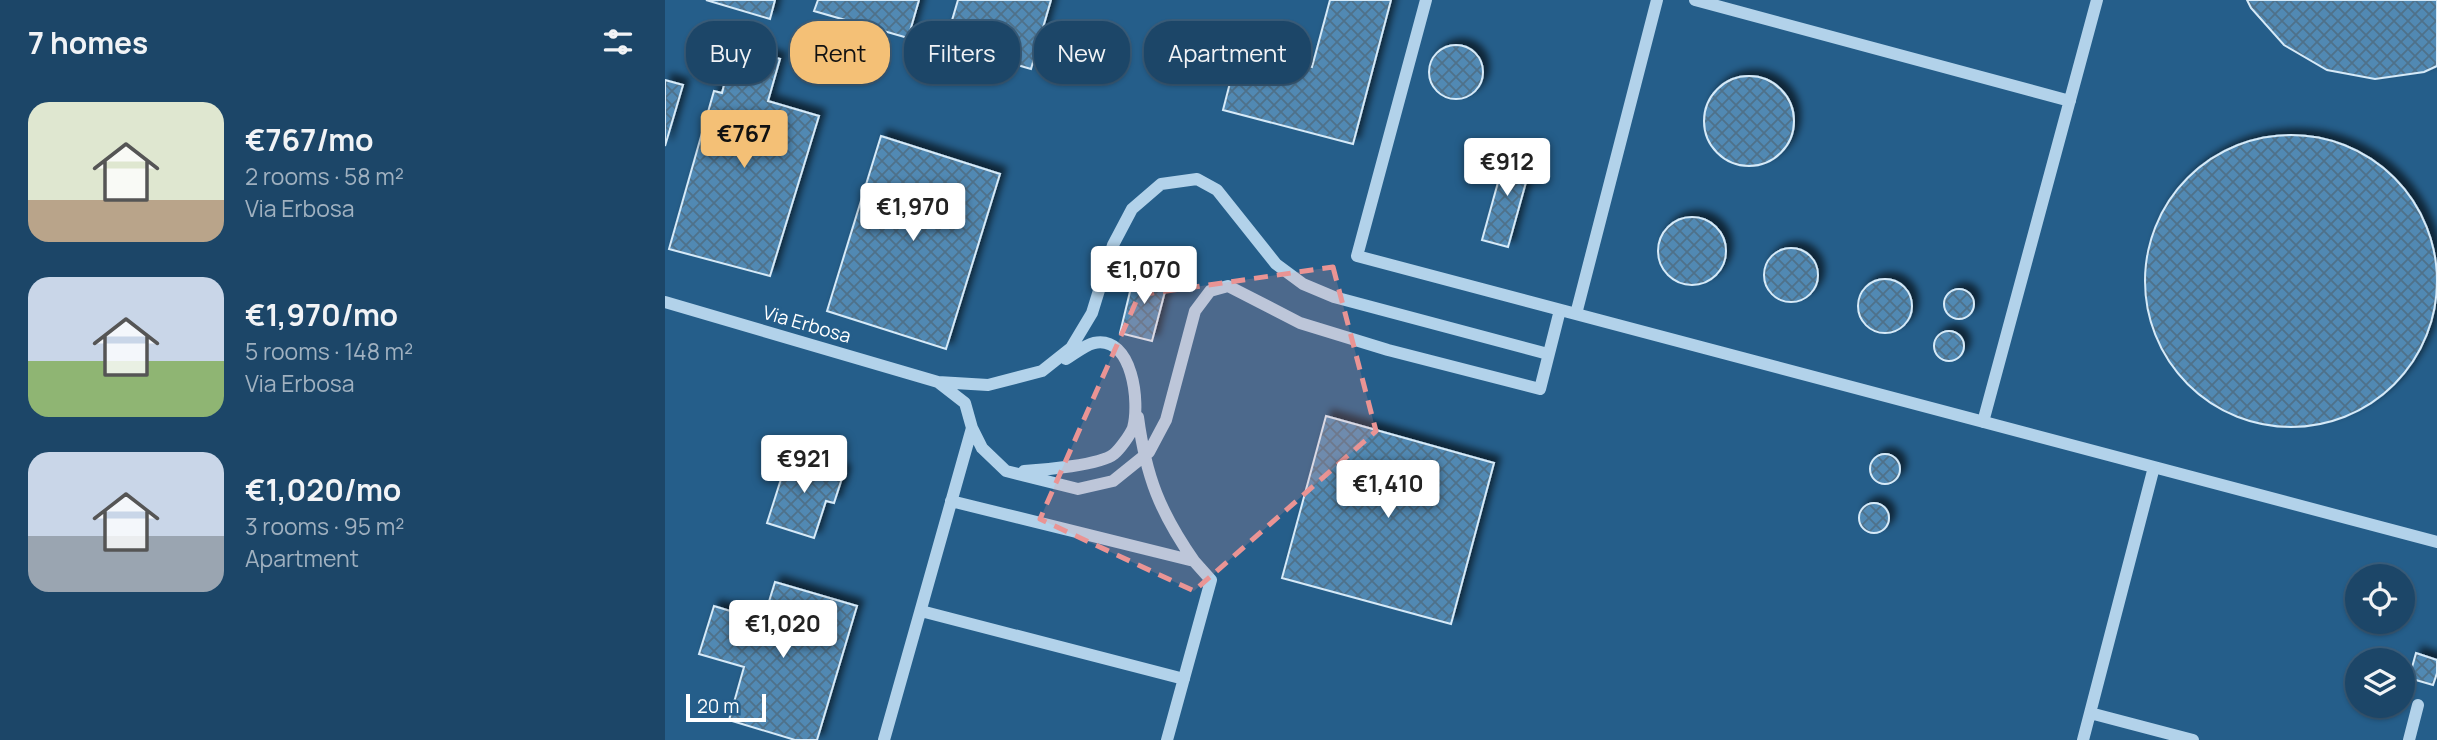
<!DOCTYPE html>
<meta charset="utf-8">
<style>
:root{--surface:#1c4668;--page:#254d6e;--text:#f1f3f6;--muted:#a0b1c0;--line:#3a5e7c;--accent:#f4c076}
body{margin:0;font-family:Manrope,sans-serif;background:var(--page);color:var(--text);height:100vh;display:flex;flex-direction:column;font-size:26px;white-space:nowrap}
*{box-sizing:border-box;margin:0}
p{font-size:23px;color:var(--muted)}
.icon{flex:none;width:38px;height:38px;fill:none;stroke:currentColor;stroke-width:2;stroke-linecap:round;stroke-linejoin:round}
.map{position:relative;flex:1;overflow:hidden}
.side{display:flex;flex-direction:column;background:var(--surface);width:665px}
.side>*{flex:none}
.guide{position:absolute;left:21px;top:21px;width:665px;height:63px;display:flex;gap:14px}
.tools{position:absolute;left:1680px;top:564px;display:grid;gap:14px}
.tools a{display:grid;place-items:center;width:70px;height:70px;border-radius:50%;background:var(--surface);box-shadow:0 2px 5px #0004,0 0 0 2px var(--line);font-size:35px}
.scale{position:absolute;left:21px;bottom:18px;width:80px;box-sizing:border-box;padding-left:7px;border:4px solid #fff;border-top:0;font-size:19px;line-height:24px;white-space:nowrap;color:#fff;-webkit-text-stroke:5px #255e8a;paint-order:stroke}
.price{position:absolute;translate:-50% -60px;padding:0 16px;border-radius:7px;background:#fff;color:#222;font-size:23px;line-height:46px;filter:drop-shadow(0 2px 4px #0008)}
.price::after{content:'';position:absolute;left:50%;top:42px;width:21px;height:16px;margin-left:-10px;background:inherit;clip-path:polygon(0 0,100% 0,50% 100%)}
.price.selected{background:var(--accent);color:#111}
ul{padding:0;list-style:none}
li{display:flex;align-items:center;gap:21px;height:175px;padding:0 28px}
li span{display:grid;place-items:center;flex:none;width:196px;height:140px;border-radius:21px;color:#555}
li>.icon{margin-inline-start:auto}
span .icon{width:84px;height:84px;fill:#fffc;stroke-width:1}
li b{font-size:30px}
h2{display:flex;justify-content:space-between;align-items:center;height:84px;padding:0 28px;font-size:30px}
.tag{padding:0 24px;border-radius:28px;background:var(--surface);box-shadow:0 2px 5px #0004,0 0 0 2px var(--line);font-size:24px;line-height:63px}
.tag.selected{background:var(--accent);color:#111}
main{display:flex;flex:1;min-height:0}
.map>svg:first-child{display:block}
.building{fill:url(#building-cross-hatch);stroke:#d6eaf8;stroke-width:2;filter:url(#shadow)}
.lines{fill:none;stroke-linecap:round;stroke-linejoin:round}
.minor{stroke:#b2d2ea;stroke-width:12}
.marked{fill:#ea9494;fill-opacity:0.2;stroke:#ea9494;stroke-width:5;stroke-dasharray:14 9;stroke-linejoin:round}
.labels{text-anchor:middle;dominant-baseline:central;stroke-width:5;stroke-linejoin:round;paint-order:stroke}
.street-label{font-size:19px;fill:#fff;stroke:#255e8a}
</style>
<main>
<section class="side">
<h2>7 homes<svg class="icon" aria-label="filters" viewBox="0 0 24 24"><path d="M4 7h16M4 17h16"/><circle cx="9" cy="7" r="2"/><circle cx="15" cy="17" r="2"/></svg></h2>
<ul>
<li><span style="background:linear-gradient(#dfe7d0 70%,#b9a48a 0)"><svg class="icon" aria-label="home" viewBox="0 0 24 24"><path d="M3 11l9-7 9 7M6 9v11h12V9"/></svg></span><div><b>€767/mo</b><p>2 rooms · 58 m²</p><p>Via Erbosa</p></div></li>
<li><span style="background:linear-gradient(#c9d6e8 60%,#8fb573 0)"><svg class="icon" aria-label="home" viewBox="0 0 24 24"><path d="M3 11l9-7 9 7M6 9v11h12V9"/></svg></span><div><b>€1,970/mo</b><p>5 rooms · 148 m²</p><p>Via Erbosa</p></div></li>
<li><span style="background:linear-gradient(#c9d6e8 60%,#9aa5b1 0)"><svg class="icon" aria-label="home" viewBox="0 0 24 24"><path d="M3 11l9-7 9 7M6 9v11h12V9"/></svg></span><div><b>€1,020/mo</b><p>3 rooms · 95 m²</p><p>Apartment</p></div></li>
</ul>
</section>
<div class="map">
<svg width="1772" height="740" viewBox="0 0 1772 740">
<defs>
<pattern id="building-cross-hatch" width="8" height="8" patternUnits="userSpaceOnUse" patternTransform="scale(1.75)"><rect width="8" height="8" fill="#5189b3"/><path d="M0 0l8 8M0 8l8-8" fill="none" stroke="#4f718a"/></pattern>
<filter id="shadow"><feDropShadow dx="6" dy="-6" stdDeviation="3.5" flood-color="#0009"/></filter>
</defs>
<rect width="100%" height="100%" fill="#255e8a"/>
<path class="building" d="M 41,0 L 110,0 L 105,19 Z
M 153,0 L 254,0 L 243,38 L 149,11 Z
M 293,0 L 386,0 L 366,69 L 280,44 Z
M 665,0 L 726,0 L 688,144 L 558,110 L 574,48 L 647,67 Z
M 1582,0 L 1772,0 L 1772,66 L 1759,72 L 1710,79 L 1662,70 L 1619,45 L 1586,8 Z
M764 72a27 27 0 1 1 54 0a27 27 0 1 1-54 0Z
M 69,46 L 115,59 L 103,101 L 154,116 L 105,276 L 4,249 L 49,91 L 57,93 Z
M1039 121a45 45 0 1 1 90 0a45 45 0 1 1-90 0Z
M 0,80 L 18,85 L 0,146 Z
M1480 281a146 146 0 1 1 292 0a146 146 0 1 1-292 0Z
M 216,136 L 335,174 L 281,349 L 162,311 Z
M 842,150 L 868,157 L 843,247 L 817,240 Z
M993 251a34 34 0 1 1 68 0a34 34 0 1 1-68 0Z
M1099 275a27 27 0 1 1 54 0a27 27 0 1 1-54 0Z
M 470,271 L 503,280 L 487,341 L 455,333 Z
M1193 306a27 27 0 1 1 54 0a27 27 0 1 1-54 0Z
M1279 304a15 15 0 1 1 30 0a15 15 0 1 1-30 0Z
M1269 346a15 15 0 1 1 30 0a15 15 0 1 1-30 0Z
M 661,416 L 829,463 L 786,624 L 617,578 Z
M1205 469a15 15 0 1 1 30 0a15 15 0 1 1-30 0Z
M 124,454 L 179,472 L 169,503 L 161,501 L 149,538 L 102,523 Z
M1194 518a15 15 0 1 1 30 0a15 15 0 1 1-30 0Z
M 110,582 L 192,606 L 152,740 L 130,740 L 64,720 L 79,667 L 34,654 L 49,606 L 98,621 Z
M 1751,653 L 1772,660 L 1772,673 L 1768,685 L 1744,678 Z"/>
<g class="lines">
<path class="minor" d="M 761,0 L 692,256 L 1772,542
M 1030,0 L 1405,101
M 0,302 L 273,382 L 323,385 L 377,371 L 406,348 L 427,313 L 448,245 L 467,209 L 496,184 L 532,179 L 552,190 L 611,264 L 638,284 L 669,297 L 883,354
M 911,314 L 992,0
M 273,382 L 300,403 L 307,428 L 317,448 L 341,471 L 413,489 L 448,481 L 484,452 L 501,420 L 530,311 L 545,291 L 563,286 L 635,323 L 723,350 L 875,389 L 895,310
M 473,417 C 481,477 495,512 529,561
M 1318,422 L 1432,0
M 359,471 C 378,470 436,465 449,454 C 455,449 465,435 468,428 C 475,403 468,335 429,343 C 420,345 409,354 401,359
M 286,501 L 529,561 L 546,580 L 502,740
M 256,611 L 519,679
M 1425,713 L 1528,740
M 219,740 L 307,428
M 1418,740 L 1489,467
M 1744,740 L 1753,705"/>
</g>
<path class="marked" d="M 668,267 L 711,431 L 529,591 L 375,519 L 474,295 Z"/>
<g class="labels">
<g class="street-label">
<text transform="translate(142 324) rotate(16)">Via Erbosa</text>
</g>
</g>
</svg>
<div class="tools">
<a><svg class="icon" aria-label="locate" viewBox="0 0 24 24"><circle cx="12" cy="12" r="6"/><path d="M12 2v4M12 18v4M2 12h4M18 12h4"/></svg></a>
<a><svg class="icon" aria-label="layers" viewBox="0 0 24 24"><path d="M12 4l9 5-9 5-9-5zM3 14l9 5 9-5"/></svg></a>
</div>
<div class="scale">20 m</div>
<b class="price selected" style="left:79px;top:170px">€767</b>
<b class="price" style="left:842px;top:198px">€912</b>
<b class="price" style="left:248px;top:243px">€1,970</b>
<b class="price" style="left:479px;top:306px">€1,070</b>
<b class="price" style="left:139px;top:495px">€921</b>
<b class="price" style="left:723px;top:520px">€1,410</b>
<b class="price" style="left:118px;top:660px">€1,020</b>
<div class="guide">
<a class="tag">Buy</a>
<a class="tag selected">Rent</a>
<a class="tag">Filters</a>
<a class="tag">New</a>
<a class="tag">Apartment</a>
</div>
</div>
</main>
